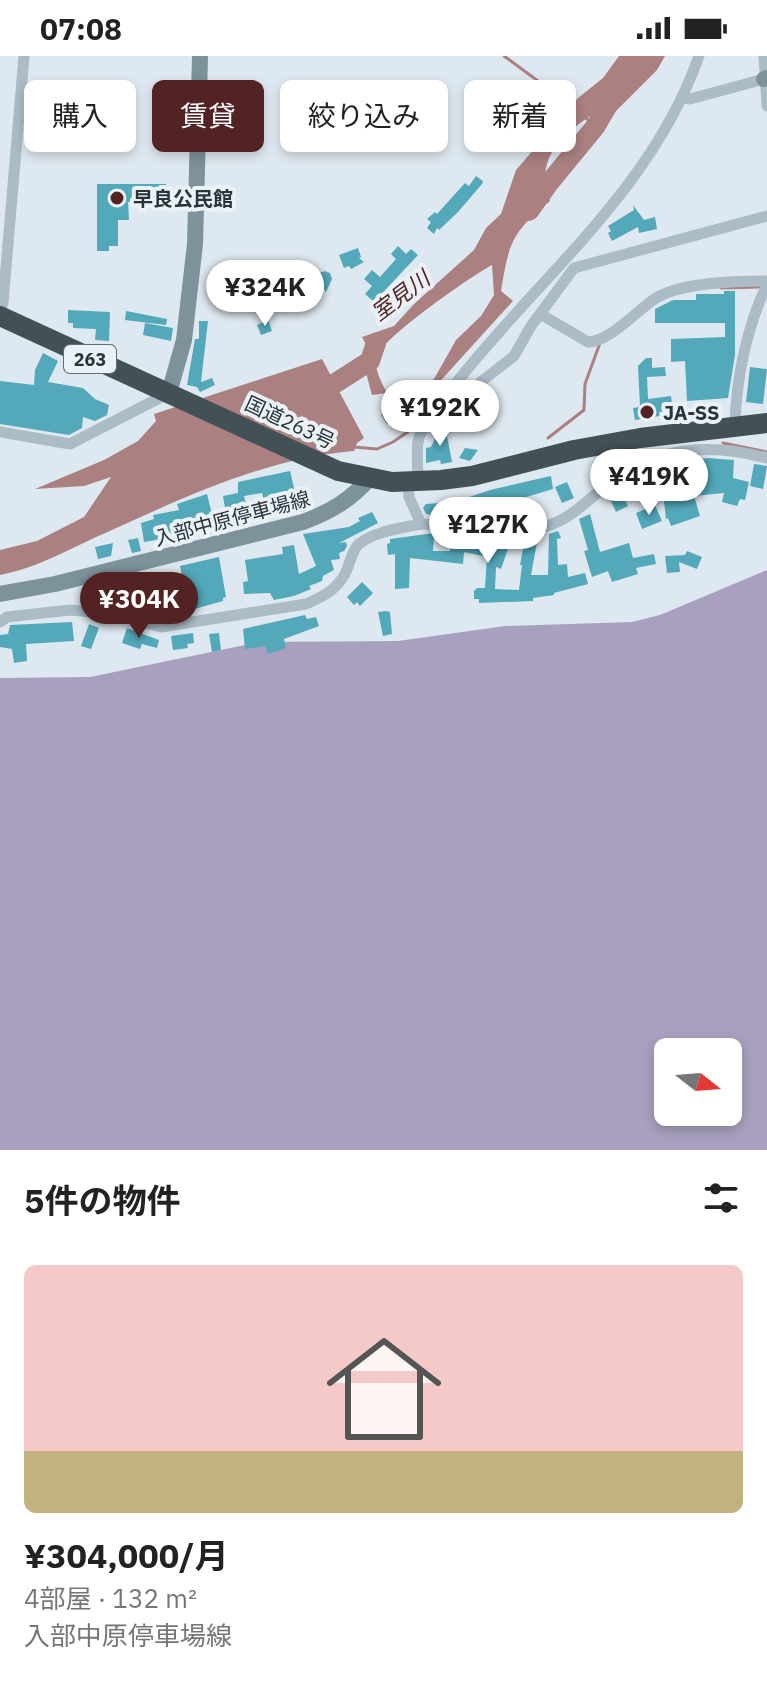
<!DOCTYPE html>
<html lang="ja">
<meta charset="utf-8">
<style>
:root{--surface:#fff;--page:#f6f6f6;--text:#222;--muted:#767676;--accent:#532324}
body{margin:0;font-family:"IBM Plex Sans","Noto Sans JP",sans-serif;background:var(--page);color:var(--text);height:100vh;display:flex;flex-direction:column;font-size:30px;white-space:nowrap}
*{box-sizing:border-box;margin:0}
p{font-size:26px;color:var(--muted)}
.icon{flex:none;width:44px;height:44px;fill:none;stroke:currentColor;stroke-width:2;stroke-linecap:round;stroke-linejoin:round}
.map{position:relative;height:1094px;overflow:hidden}
.details{display:flex;flex-direction:column;background:var(--surface);flex:1}
.details>*{flex:none}
.banner{position:absolute;left:24px;top:24px;width:720px;height:72px;display:flex;gap:16px}
.needle{width:52px;rotate:107deg}
.controls{position:absolute;left:654px;top:982px;display:grid;gap:16px}
.controls a{display:grid;place-items:center;width:88px;height:88px;border-radius:12px;background:var(--surface);box-shadow:0 4px 12px #0003;font-size:40px}
.price{position:absolute;translate:-50% -68px;padding:0 18px;border-radius:28px;background:#fff;color:#222;font-size:26px;line-height:52px;filter:drop-shadow(0 2px 4px #0008)}
.price::after{content:'';position:absolute;left:50%;top:48px;width:24px;height:18px;margin-left:-12px;background:inherit;clip-path:polygon(0 0,100% 0,50% 100%)}
.price.selected{background:var(--accent);color:#fff}
ul{padding:0;list-style:none}
li{display:grid;align-content:center;gap:16px;height:424px;padding:0 24px}
li span{display:grid;place-items:center;height:248px;border-radius:12px;color:#555}
li>.icon{margin-inline-start:auto}
span .icon{width:144px;height:144px;fill:#fffc;stroke-width:1}
li b{font-size:34px}
h2{display:flex;justify-content:space-between;align-items:center;height:96px;padding:0 24px;font-size:34px}
.tag{padding:0 28px;border-radius:12px;background:var(--surface);box-shadow:0 4px 12px #0003;font-size:28px;line-height:72px}
.tag.selected{background:var(--accent);color:#fff}
.status{display:flex;justify-content:space-between;align-items:center;height:56px;padding:0 40px;background:var(--surface);direction:ltr}
.status svg{height:22px;fill:currentColor}
.map>svg:first-child{display:block}
.green{fill:#a8a0be;fill-rule:evenodd}
.water{fill:#aa8081}
.lines{fill:none;stroke-linecap:round;stroke-linejoin:round}
.stream{stroke:#aa8081;stroke-width:3}
.river{stroke:#aa8081;stroke-width:20}
.building{fill:#53a8ba}
.street{stroke:#abbcc7;stroke-width:11}
.secondary{stroke:#7d929b;stroke-width:16}
.highway{stroke:#425156;stroke-width:20}
.poi-dot{fill:#532324;stroke:#eaf2f8;stroke-width:3}
.labels{text-anchor:middle;dominant-baseline:central;stroke-width:8;stroke-linejoin:round;paint-order:stroke}
.shield{fill:#eaf2f8;stroke:#646c70;stroke-width:2}
.shield-label{font-size:18px;font-weight:bold;fill:#2a3336}
.poi-label{font-size:20px;font-weight:bold;fill:#2a3336;stroke:#eaf2f8;text-anchor:start}
.street-label{font-size:20px;fill:#2a3336;stroke:#eaf2f8}
.water-label{font-size:22px;font-style:italic;fill:#532324;stroke:#eaf2f8}
</style>
<div class="status"><b>07:08</b><svg viewBox="0 0 49 12"><path d="M0 12V9h3v3zM5 12V6h3v6zM10 12V3h3v9zM15 12V0h3v12zM26 1h20v11H26zM47 4h2v5h-2z"/></svg></div>
<div class="map">
<svg width="767" height="1094" viewBox="0 0 767 1094">
<rect width="100%" height="100%" fill="#dee8f0"/>
<path class="green" d="M 767,514 L 767,1094 L 0,1094 L 0,622 L 90,621 L 260,586 L 398,585 L 505,570 L 632,566 L 660,559 ZM 668,996 L 728,996 L 728,1056 L 668,1056 Z"/>
<path class="water" d="M 619,0 L 665,0 L 657,14 L 601,70 L 597,55 C 564,78 533,101 550,145 C 511,177 509,187 501,235 L 513,245 L 433,333 L 387,368 L 381,359 L 434,323 L 456,284 L 481,260 L 494,239 L 492,209 C 473,219 380,283 376,302 C 374,313 382,327 387,337 L 372,339 L 362,302 L 369,294 L 362,281 L 394,270 L 414,248 L 474,194 L 486,172 L 501,158 L 516,114 L 578,42 L 603,22 Z
M 322,303 L 364,382 L 357,387 L 354,395 C 265,402 183,442 103,478 C 69,493 37,512 0,519 L 0,494 L 37,485 L 84,461 L 111,421 L 84,430 L 35,433 L 104,404 L 138,385 L 156,365 L 154,358 Z"/>
<g class="lines">
<path class="stream" d="M 504,0 L 572,50
M 584,60 L 595,71
M 721,232 L 759,231
M 548,382 L 584,354 L 585,328 L 600,287
M 723,387 L 767,396
M 354,391 L 377,393 L 393,386 L 442,352"/>
<path class="river" d="M 529,155 L 549,127 L 595,71 L 637,0
M 312,342 L 370,305 L 376,287"/>
</g>
<path class="building" d="M 476,120 L 483,125 L 482,128 L 458,156 L 439,174 L 437,172 L 434,178 L 427,172 L 431,166 L 427,163 L 435,156 L 437,158 L 465,127 L 469,130 Z
M 97,128 L 166,128 L 166,144 L 128,146 L 129,164 L 118,164 L 118,190 L 109,190 L 109,195 L 97,195 Z
M 633,149 L 644,164 L 655,161 L 657,173 L 639,177 L 638,171 L 612,185 L 608,177 L 611,175 L 608,170 L 634,154 Z
M 398,190 L 406,198 L 411,193 L 418,199 L 374,246 L 365,238 L 372,230 L 364,223 L 372,214 L 380,221 L 396,203 L 391,198 Z
M 358,192 L 361,201 L 359,202 L 364,206 L 351,213 L 349,210 L 344,212 L 339,199 Z
M 325,215 L 330,217 L 332,223 L 326,236 L 323,231 L 269,250 L 260,248 L 264,237 Z
M 724,235 L 735,235 L 735,299 L 728,342 L 687,345 L 685,305 L 671,306 L 671,283 L 725,281 L 725,267 L 655,267 L 655,253 L 673,244 L 696,244 L 696,238 L 724,238 Z
M 68,254 L 110,256 L 109,285 L 95,284 L 96,273 L 73,272 L 73,267 L 68,267 Z
M 126,255 L 167,263 L 166,269 L 125,264 Z
M 268,264 L 272,275 L 261,279 L 257,269 Z
M 199,265 L 208,265 L 201,326 L 212,322 L 215,329 L 200,336 L 197,331 L 187,329 L 195,283 L 199,283 Z
M 145,267 L 173,272 L 171,285 L 143,279 Z
M 43,297 L 58,305 L 48,326 L 83,332 L 95,343 L 109,349 L 107,359 L 95,365 L 83,361 L 82,372 L 69,379 L 0,368 L 0,325 L 34,329 L 35,314 Z
M 646,302 L 652,302 L 652,312 L 665,311 L 666,320 L 647,321 L 648,343 L 671,340 L 673,355 L 659,356 L 660,360 L 635,364 L 633,352 L 640,351 L 638,310 Z
M 750,311 L 767,313 L 763,348 L 746,346 Z
M 444,370 L 449,376 L 447,380 L 452,406 L 441,408 L 440,404 L 426,407 L 426,392 L 431,391 L 441,371 Z
M 465,392 L 478,394 L 470,405 L 459,402 Z
M 645,395 L 645,397 L 622,408 L 619,400 Z
M 708,402 L 734,404 L 733,422 L 749,426 L 745,444 L 740,443 L 737,450 L 722,446 L 724,437 L 694,440 L 700,460 L 671,470 L 668,462 L 666,463 L 662,428 L 673,427 L 671,413 L 692,410 L 692,404 Z
M 754,408 L 767,410 L 763,433 L 750,430 Z
M 290,415 L 298,449 L 288,449 L 286,440 L 264,445 L 262,437 L 244,440 L 250,464 L 231,468 L 228,451 L 225,452 L 223,440 L 238,437 L 238,426 Z
M 551,420 L 553,433 L 523,442 L 518,459 L 478,464 L 476,456 L 452,462 L 426,458 L 423,452 L 426,448 L 454,446 L 490,434 Z
M 567,426 L 574,442 L 562,447 L 555,431 Z
M 620,433 L 628,450 L 616,456 L 608,439 Z
M 207,438 L 216,474 L 144,486 L 141,467 L 154,463 L 153,459 L 179,454 L 177,448 Z
M 655,449 L 662,465 L 642,473 L 636,457 Z
M 372,456 L 378,467 L 339,487 L 346,486 L 347,490 L 344,495 L 339,497 L 340,503 L 331,504 L 334,514 L 323,520 L 322,525 L 309,530 L 311,533 L 294,540 L 274,544 L 270,537 L 244,538 L 243,526 L 248,525 L 245,504 L 283,498 L 282,491 L 294,489 L 299,518 L 316,510 L 303,478 L 349,471 L 360,465 L 358,462 Z
M 590,458 L 600,496 L 629,487 L 633,502 L 654,498 L 656,508 L 636,512 L 638,518 L 612,526 L 608,515 L 592,521 L 584,495 L 588,494 L 579,463 Z
M 558,475 L 561,482 L 557,483 L 558,509 L 567,508 L 568,521 L 585,517 L 588,528 L 554,537 L 554,539 L 533,542 L 533,545 L 479,547 L 479,543 L 474,543 L 474,535 L 477,532 L 485,532 L 487,501 L 464,496 L 463,508 L 410,502 L 409,532 L 395,533 L 395,498 L 388,499 L 387,488 L 390,487 L 390,483 L 434,477 L 433,495 L 450,495 L 451,482 L 457,483 L 458,479 L 496,482 L 510,487 L 501,513 L 496,511 L 495,533 L 519,534 L 522,509 L 520,509 L 525,482 L 538,481 L 531,519 L 548,519 L 549,478 Z
M 138,482 L 141,495 L 132,497 L 128,484 Z
M 113,487 L 111,500 L 98,503 L 95,491 Z
M 687,495 L 702,501 L 697,513 L 679,506 L 680,516 L 667,517 L 665,500 L 685,499 Z
M 219,501 L 226,541 L 223,542 L 223,545 L 184,556 L 167,555 L 167,552 L 166,556 L 148,557 L 150,527 L 183,525 L 180,510 Z
M 362,526 L 373,537 L 360,550 L 357,546 L 354,549 L 347,541 Z
M 96,529 L 104,531 L 102,548 L 80,546 L 83,532 Z
M 386,555 L 390,556 L 392,578 L 383,580 L 378,556 Z
M 305,559 L 307,563 L 316,561 L 319,570 L 284,583 L 286,592 L 268,598 L 265,590 L 245,593 L 243,573 Z
M 72,566 L 74,585 L 26,588 L 27,605 L 14,607 L 12,593 L 0,591 L 0,579 L 8,578 L 10,569 Z
M 89,568 L 99,572 L 91,593 L 81,590 Z
M 127,572 L 159,584 L 157,592 L 142,588 L 140,593 L 122,587 Z
M 193,577 L 194,587 L 187,588 L 188,592 L 173,594 L 171,580 Z
M 219,577 L 221,594 L 212,596 L 209,578 Z"/>
<g class="lines">
<path class="street" d="M 764,0 L 767,50
M 684,42 L 690,43 L 764,23
M 0,254 L 3,247 L 24,0
M 542,259 L 588,286 C 611,285 637,254 656,242 C 683,226 736,225 767,225
M 464,339 L 456,327 C 541,219 652,134 699,0
M 735,370 C 736,322 747,271 767,228
M 0,376 L 70,388 L 169,337
M 408,426 L 409,441 L 421,468 C 452,469 517,479 544,471 C 572,463 587,444 609,427 C 658,390 710,387 767,402
M 418,426 C 417,379 411,371 459,353 L 464,339 L 514,300 L 531,270 L 574,212 L 767,160
M 109,558 L 114,514
M 0,566 L 7,561 L 70,554 L 113,558 L 161,571 L 306,548 C 325,540 341,531 348,511 C 351,503 353,493 359,488 C 375,475 402,472 421,468"/>
<path class="secondary" d="M 764,23 L 767,22
M 169,337 L 184,284 L 195,188 L 200,0
M 0,538 L 55,528 L 303,466 C 330,456 349,445 369,423"/>
<path class="highway" d="M 0,260 L 338,415 L 392,426 L 441,424 L 472,420 L 574,394 L 640,382 L 767,367"/>
</g>
<g class="poi-dot">
<circle cx="117" cy="142" r="8"/>
<circle cx="647" cy="356" r="8"/>
</g>
<g class="labels">
<rect class="shield" x="64" y="289" width="52" height="28" rx="6"/>
<g class="shield-label">
<text x="90" y="303">263</text>
</g>
<g class="poi-label">
<text x="133" y="142">早良公民館</text>
<text x="663" y="356">JA-SS</text>
</g>
<g class="street-label">
<text transform="translate(290 366) rotate(25)">国道263号</text>
<text transform="translate(232 462) rotate(-15)">入部中原停車場線</text>
</g>
<g class="water-label">
<text transform="translate(400 239) rotate(-37)">室見川</text>
</g>
</g>
</svg>
<div class="controls">
<a><svg class="needle" viewBox="-14 -14 28 28"><path d="M0-13l5 13h-10z" fill="#e53935"/><path d="M0 13l5-13h-10z" fill="#767676"/></svg></a>
</div>
<b class="price" style="left:265px;top:272px">¥324K</b>
<b class="price" style="left:440px;top:392px">¥192K</b>
<b class="price" style="left:649px;top:461px">¥419K</b>
<b class="price" style="left:488px;top:509px">¥127K</b>
<b class="price selected" style="left:139px;top:584px">¥304K</b>
<div class="banner">
<a class="tag">購入</a>
<a class="tag selected">賃貸</a>
<a class="tag">絞り込み</a>
<a class="tag">新着</a>
</div>
</div>
<section class="details">
<h2>5件の物件<svg class="icon" aria-label="filters" viewBox="0 0 24 24"><path d="M4 7h16M4 17h16"/><circle cx="9" cy="7" r="2"/><circle cx="15" cy="17" r="2"/></svg></h2>
<ul>
<li><span style="background:linear-gradient(#f6c9c9 75%,#c2b280 0)"><svg class="icon" aria-label="home" viewBox="0 0 24 24"><path d="M3 11l9-7 9 7M6 9v11h12V9"/></svg></span><div><b>¥304,000/月</b><p>4部屋 · 132 m²</p><p>入部中原停車場線</p></div></li>
</ul>
</section>
